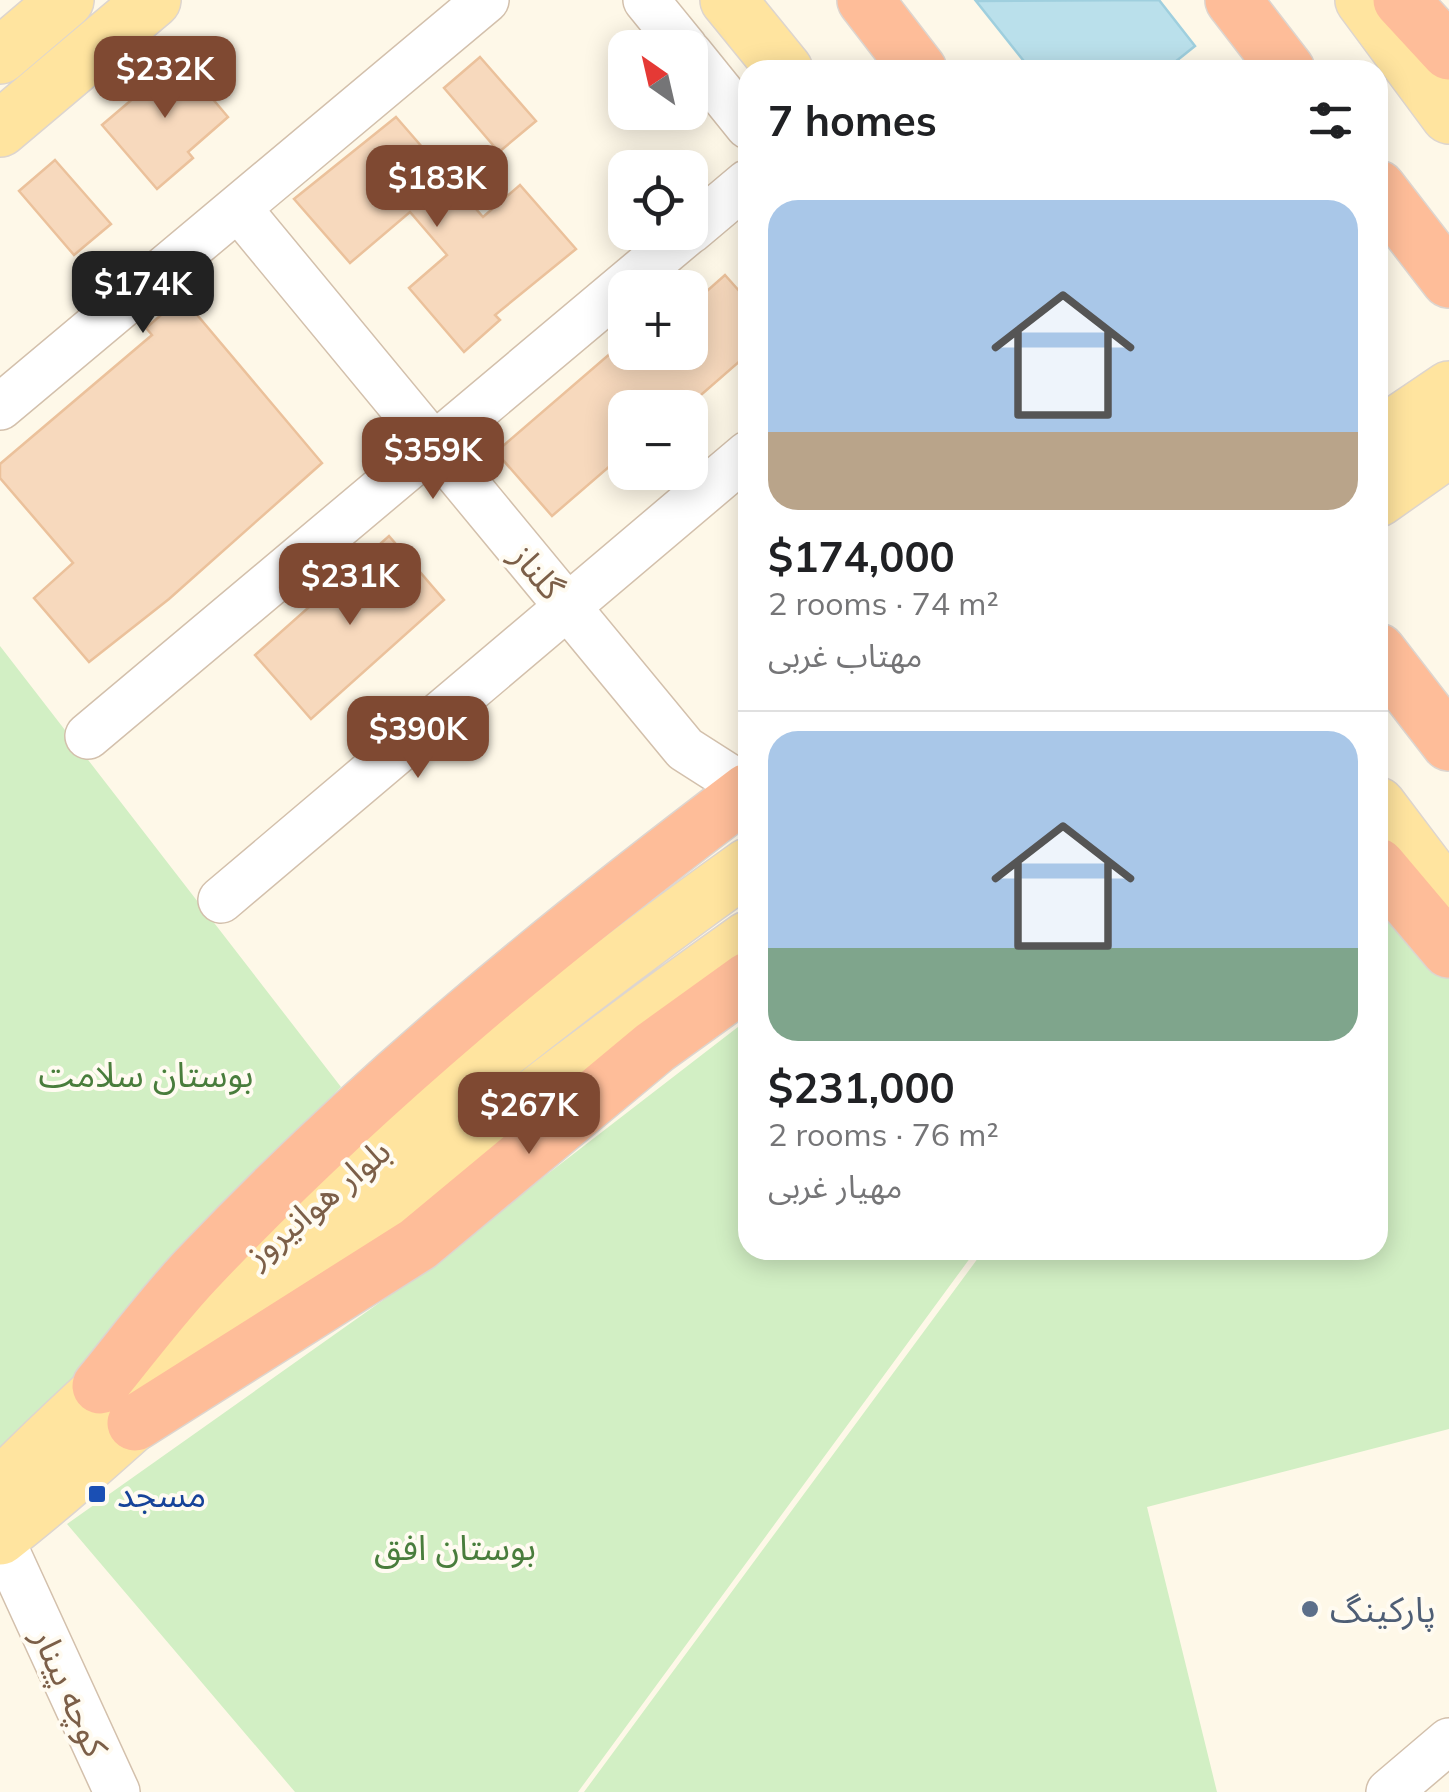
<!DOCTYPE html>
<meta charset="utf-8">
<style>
:root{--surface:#fff;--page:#f6f6f6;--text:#202124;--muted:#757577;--line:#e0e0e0;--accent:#7f4932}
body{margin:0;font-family:Mulish,"Noto Sans Arabic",sans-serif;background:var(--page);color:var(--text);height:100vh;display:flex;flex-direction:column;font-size:38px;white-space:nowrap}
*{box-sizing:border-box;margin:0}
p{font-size:32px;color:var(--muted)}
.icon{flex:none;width:55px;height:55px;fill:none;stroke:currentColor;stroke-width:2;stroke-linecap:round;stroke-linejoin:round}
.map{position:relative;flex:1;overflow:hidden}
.panel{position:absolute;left:738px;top:60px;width:650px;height:1200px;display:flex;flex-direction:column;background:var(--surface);border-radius:30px;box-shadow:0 5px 25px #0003}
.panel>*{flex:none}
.needle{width:65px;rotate:326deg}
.buttons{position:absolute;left:608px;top:30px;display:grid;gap:20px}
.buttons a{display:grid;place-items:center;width:100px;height:100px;border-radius:20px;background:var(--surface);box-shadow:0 5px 25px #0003;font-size:50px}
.price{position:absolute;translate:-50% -85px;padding:0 22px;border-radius:20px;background:var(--accent);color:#fff;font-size:32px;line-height:65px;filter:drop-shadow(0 2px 5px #0008)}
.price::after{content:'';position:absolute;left:50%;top:60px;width:30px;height:22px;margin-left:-15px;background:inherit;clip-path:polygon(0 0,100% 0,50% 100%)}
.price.current{background:#222;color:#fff}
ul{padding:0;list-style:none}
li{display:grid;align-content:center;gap:20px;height:530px;padding:0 30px}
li+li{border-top:2px solid var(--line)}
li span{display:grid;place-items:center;height:310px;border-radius:30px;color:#555}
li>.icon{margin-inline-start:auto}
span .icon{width:180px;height:180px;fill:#fffc;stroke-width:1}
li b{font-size:42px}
h2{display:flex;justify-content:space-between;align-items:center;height:120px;padding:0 30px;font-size:42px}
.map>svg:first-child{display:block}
.green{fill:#d2efc4}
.water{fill:#bae0eb;stroke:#9fcfde;stroke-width:2.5}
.building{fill:#f7d9bd;stroke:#ebc19b;stroke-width:2.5}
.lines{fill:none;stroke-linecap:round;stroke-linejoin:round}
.minor-casing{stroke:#d3c0ac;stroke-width:48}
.major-casing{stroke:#ddd5cf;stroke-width:58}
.highway-casing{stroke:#ddd5cf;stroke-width:58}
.minor{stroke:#fff;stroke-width:45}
.major{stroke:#ffe49f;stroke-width:55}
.highway{stroke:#febd99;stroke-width:55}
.transit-dot{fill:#1a4fb4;stroke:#fffbf1;stroke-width:4}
.service-dot{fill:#5c6f8a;stroke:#fffbf1;stroke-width:4}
.labels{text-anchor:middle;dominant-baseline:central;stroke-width:8;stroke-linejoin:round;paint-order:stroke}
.street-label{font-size:35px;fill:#7c5f48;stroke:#fffbf1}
.park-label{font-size:35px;fill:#497d3c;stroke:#fffbf1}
.transit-label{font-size:35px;fill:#164399;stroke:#fffbf1;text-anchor:start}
.service-label{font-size:35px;fill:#4e5e75;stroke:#fffbf1;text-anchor:start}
</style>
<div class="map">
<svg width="1449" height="1792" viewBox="0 0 1449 1792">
<rect width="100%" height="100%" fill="#fef8e8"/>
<path class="green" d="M 0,646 L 341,1087 L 186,1242 L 77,1387 L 0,1467 Z
M 1378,885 L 1449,972 L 1449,1429 L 1147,1507 L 1217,1792 L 584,1792 L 984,1250 L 1378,1250 Z
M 747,1020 L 748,1250 L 976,1250 L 578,1792 L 295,1792 L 67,1524 L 396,1291 Z"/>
<path class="water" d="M 1159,0 L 1195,46 L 1165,70 L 1031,70 L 976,1 Z"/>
<path class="building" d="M 173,52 L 228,117 L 188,152 L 193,158 L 157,189 L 102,125 L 142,91 L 137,84 Z
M 480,57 L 536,121 L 499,152 L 444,88 Z
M 396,117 L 483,217 L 520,185 L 576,249 L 495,315 L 500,320 L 464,352 L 409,288 L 447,255 L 410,212 L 350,263 L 294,199 Z
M 55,160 L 111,224 L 74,255 L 19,191 Z
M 725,275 L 748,301 L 748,354 L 686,408 L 625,408 L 625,453 L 552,516 L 496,452 L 612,352 L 690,352 L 690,306 Z
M 182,297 L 322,463 L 169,599 L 89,662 L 34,598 L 73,563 L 0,478 L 0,464 L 152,335 L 146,328 Z
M 389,536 L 444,600 L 311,719 L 255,655 Z"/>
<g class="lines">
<g class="minor-casing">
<path id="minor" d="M 646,0 L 685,48
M 690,54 L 748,126
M 238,208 L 685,749 L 732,779 L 748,780
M 690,231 L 747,183
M 0,407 L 486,0
M 88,736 L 688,232
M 221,900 L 748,454
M 0,1537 L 117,1792
M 1389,1792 L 1449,1741"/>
</g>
<g class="major-casing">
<path id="major" d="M 728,0 L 785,70
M 1363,0 L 1449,116
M 0,56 L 66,0
M 0,129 L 153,0
M 1378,437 L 1449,389
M 1378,499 L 1449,449
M 1378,805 L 1449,899
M 0,1487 C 97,1389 200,1301 305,1212 C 449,1091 595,975 748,866
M 0,1537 C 92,1465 174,1383 265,1309 C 422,1181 583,1056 748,939"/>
</g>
<g class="highway-casing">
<path id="highway" d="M 865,0 L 919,70
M 1233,0 L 1287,70
M 1401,0 L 1449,52
M 1378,188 L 1449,280
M 1378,651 L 1449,743
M 1378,866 L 1449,950
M 100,1386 C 133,1346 165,1302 202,1264 C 368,1089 556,936 748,791
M 135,1423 L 418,1244 L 655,1047 L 748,980"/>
</g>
<use href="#minor" class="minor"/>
<use href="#major" class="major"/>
<use href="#highway" class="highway"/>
</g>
<rect class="transit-dot" x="87" y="1484" width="20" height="20" rx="5"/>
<circle class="service-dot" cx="1310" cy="1609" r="10"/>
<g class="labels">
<g class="street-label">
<text transform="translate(538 571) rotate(50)">گلناز</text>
<text transform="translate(317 1202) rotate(-40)">بلوار هوانیروز</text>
<text transform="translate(71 1692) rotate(66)">کوچه پینار</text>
</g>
<g class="park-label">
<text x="146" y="1074">بوستان سلامت</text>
<text x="455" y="1547">بوستان افق</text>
</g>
<g class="transit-label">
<text x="117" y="1494">مسجد</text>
</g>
<g class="service-label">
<text x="1330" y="1609">پارکینگ</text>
</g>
</g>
</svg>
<div class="buttons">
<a><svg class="needle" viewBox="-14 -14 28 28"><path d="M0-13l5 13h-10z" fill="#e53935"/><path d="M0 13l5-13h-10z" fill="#757577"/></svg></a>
<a><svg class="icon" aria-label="locate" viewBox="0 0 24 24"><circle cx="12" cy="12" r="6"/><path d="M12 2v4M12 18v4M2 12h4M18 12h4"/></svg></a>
<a>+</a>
<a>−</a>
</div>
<b class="price" style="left:165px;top:121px">$232K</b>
<b class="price" style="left:437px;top:230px">$183K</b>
<b class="price current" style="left:143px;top:336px">$174K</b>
<b class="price" style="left:433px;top:502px">$359K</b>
<b class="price" style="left:350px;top:628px">$231K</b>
<b class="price" style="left:418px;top:781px">$390K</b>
<b class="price" style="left:529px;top:1157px">$267K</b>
<section class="panel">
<h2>7 homes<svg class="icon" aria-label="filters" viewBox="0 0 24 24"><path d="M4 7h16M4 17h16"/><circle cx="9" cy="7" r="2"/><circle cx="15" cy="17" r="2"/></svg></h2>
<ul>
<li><span style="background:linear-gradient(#a9c7e8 75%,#b9a48a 0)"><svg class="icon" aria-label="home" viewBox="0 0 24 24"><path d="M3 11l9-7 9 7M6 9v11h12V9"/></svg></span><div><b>$174,000</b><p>2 rooms · 74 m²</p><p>مهتاب غربی</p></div></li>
<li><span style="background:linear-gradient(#a9c7e8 70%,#7fa58c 0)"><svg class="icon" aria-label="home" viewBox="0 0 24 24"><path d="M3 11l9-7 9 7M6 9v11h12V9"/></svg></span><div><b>$231,000</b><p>2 rooms · 76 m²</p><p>مهیار غربی</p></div></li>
</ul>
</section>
</div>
